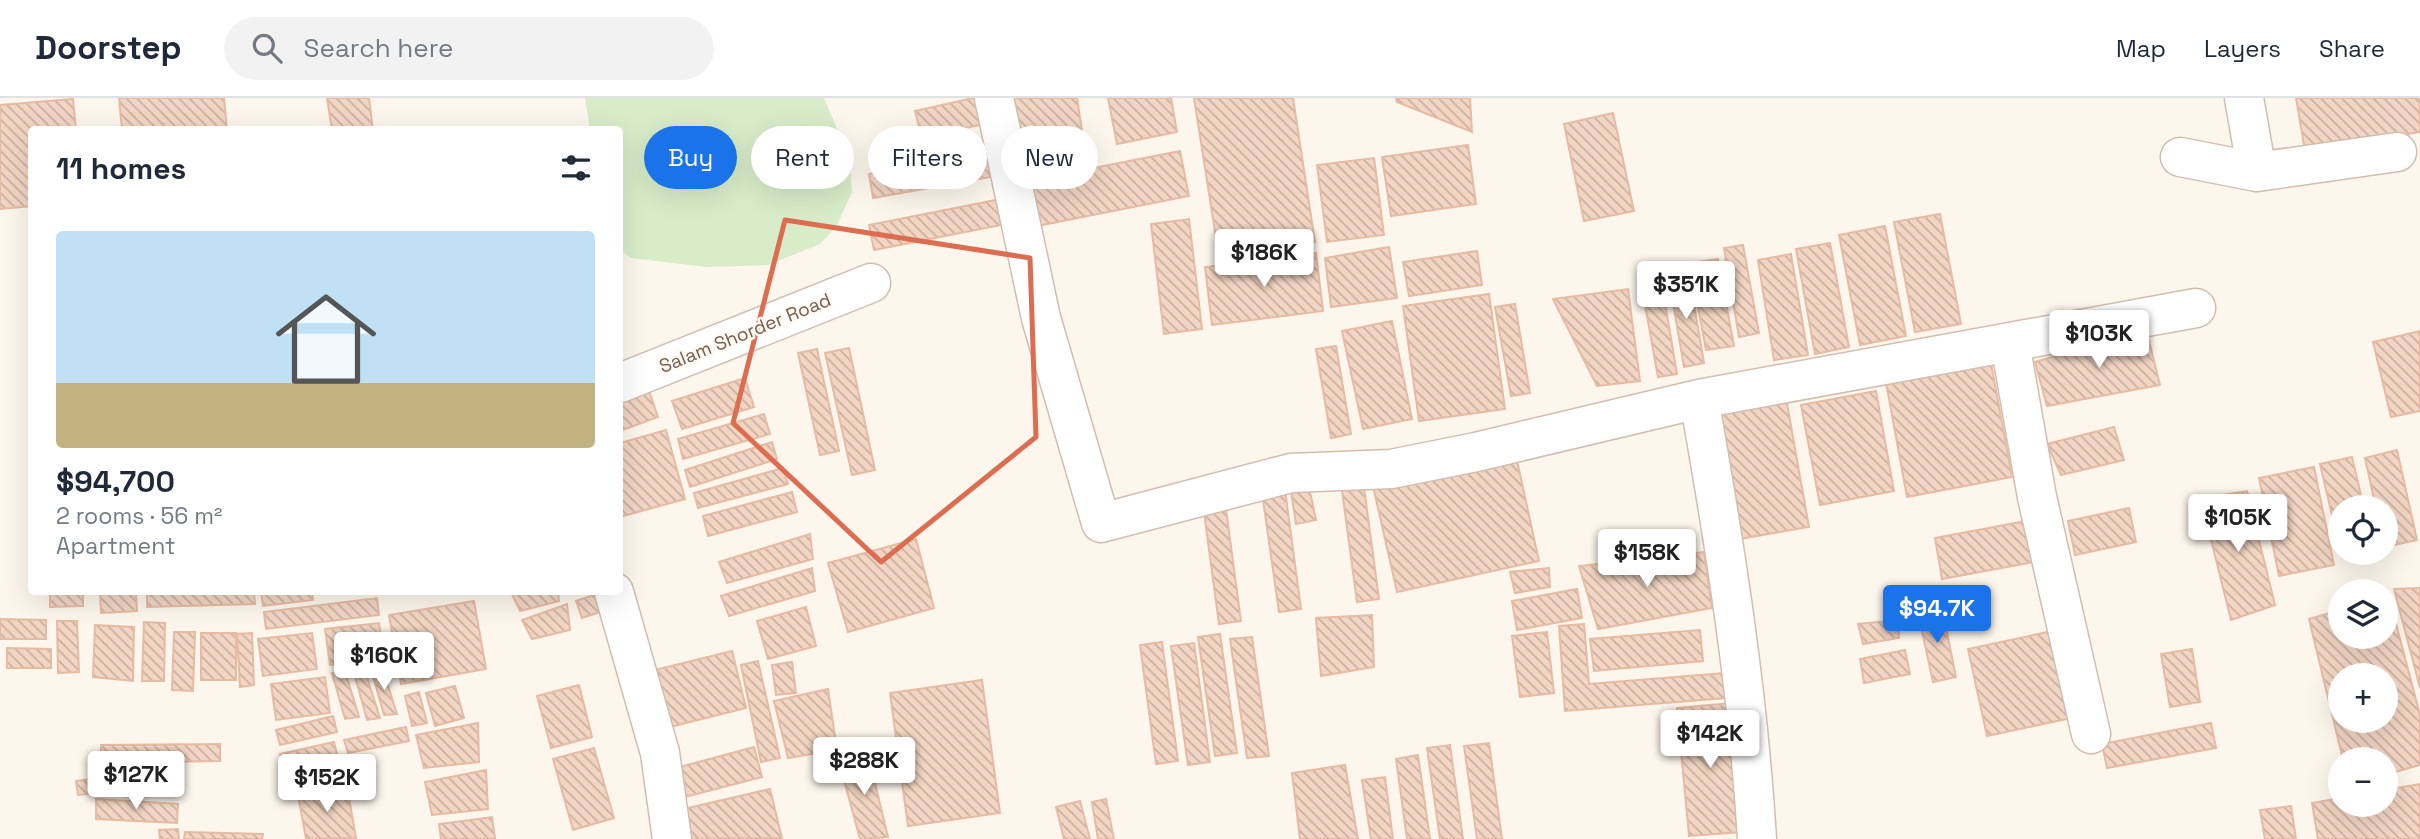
<!DOCTYPE html>
<meta charset="utf-8">
<style>
:root{--surface:#fff;--page:#f2f2f3;--text:#1f2937;--muted:#747a83;--line:#e0e1e3;--accent:#1a73e8}
body{margin:0;font-family:"Space Grotesk",sans-serif;background:var(--page);color:var(--text);height:100vh;display:flex;flex-direction:column;font-size:26px;white-space:nowrap}
*{box-sizing:border-box;margin:0}
p{font-size:23px;color:var(--muted)}
.icon{flex:none;width:38px;height:38px;fill:none;stroke:currentColor;stroke-width:2;stroke-linecap:round;stroke-linejoin:round}
.map{position:relative;flex:1;overflow:hidden}
.panel{position:absolute;left:28px;top:28px;width:595px;height:469px;display:flex;flex-direction:column;background:var(--surface);border-radius:7px;box-shadow:0 7px 28px #0002}
.panel>*{flex:none}
.hud{position:absolute;left:644px;top:28px;width:665px;height:63px;display:flex;gap:14px}
.tools{position:absolute;left:2328px;top:397px;display:grid;gap:14px}
.tools a{display:grid;place-items:center;width:70px;height:70px;border-radius:50%;background:var(--surface);box-shadow:0 7px 28px #0002;font-size:35px}
.price{position:absolute;translate:-50% -60px;padding:0 16px;border-radius:7px;background:#fff;color:#222;font-size:23px;line-height:46px;filter:drop-shadow(0 2px 4px #0008)}
.price::after{content:'';position:absolute;left:50%;top:42px;width:21px;height:16px;margin-left:-10px;background:inherit;clip-path:polygon(0 0,100% 0,50% 100%)}
.price.on{background:var(--accent);color:#fff}
ul{padding:0;list-style:none}
li{display:grid;align-content:center;gap:14px;height:371px;padding:0 28px}
li+li{border-top:2px solid var(--line)}
li span{display:grid;place-items:center;height:217px;border-radius:7px;color:#555}
li>.icon{margin-inline-start:auto}
span .icon{width:126px;height:126px;fill:#fffc;stroke-width:1}
li b{font-size:30px}
h2{display:flex;justify-content:space-between;align-items:center;height:84px;padding:0 28px;font-size:30px}
.tag{padding:0 24px;border-radius:32px;background:var(--surface);box-shadow:0 7px 28px #0002;font-size:24px;line-height:63px}
.tag.on{background:var(--accent);color:#fff}
header{display:flex;align-items:center;gap:42px;box-sizing:border-box;height:98px;padding:0 35px;background:var(--surface);border-bottom:2px solid var(--line)}
header strong{font-size:33px}
nav{display:flex;gap:38px;margin-inline-start:auto;font-size:24px}
.search{width:490px;height:63px;background:var(--page);display:flex;align-items:center;gap:18px;box-sizing:border-box;padding:0 24px;border-radius:38px;color:var(--muted);font-size:26px}
.map>svg:first-child{display:block}
.grass{fill:#d8ecc9}
.building{fill:url(#building-back-hatch);stroke:#e6bba3;stroke-width:2;fill-rule:evenodd}
.lines{fill:none;stroke-linecap:round;stroke-linejoin:round}
.minor-casing{stroke:#d1beb0;stroke-width:41}
.minor{stroke:#fff;stroke-width:38}
.marked{fill:none;stroke:#dc6d51;stroke-width:5;stroke-linejoin:round}
.labels{text-anchor:middle;dominant-baseline:central;stroke-width:5;stroke-linejoin:round;paint-order:stroke}
.street-label{font-size:19px;fill:#7a5c4d;stroke:#fffaf3}
</style>
<header>
<strong>Doorstep</strong>
<div class="search"><svg class="icon" aria-label="search" viewBox="0 0 24 24"><circle cx="10" cy="10" r="6"/><path d="M15 15l6 6"/></svg>Search here</div>
<nav><a>Map</a><a>Layers</a><a>Share</a></nav>
</header>
<div class="map">
<svg width="2420" height="741" viewBox="0 0 2420 741">
<defs>
<pattern id="building-back-hatch" width="6" height="6" patternUnits="userSpaceOnUse" patternTransform="scale(1.75)"><rect width="6" height="6" fill="#f3d5c3"/><path d="M-1 5l2 2M0 0l6 6M5-1l2 2" fill="none" stroke="#cab0a1"/></pattern>
</defs>
<rect width="100%" height="100%" fill="#fdf6ec"/>
<path class="grass" d="M 585,0 L 824,0 L 849,59 L 852,94 L 836,129 L 820,146 L 768,167 L 707,169 L 631,160 L 620,151 L 620,32 L 590,31 Z"/>
<path class="building" d="M 119,0 L 224,0 L 227,32 L 122,32 Z
M 327,0 L 369,0 L 373,32 L 332,32 Z
M 973,0 L 983,0 L 988,25 L 922,40 L 915,13 Z
M 1005,0 L 1077,0 L 1086,58 L 1017,69 Z
M 1108,0 L 1171,0 L 1177,34 L 1117,46 Z
M 1194,0 L 1293,0 L 1315,144 L 1219,159 Z
M 1396,0 L 1470,0 L 1472,34 L 1397,4 Z
M 2296,0 L 2420,0 L 2420,34 L 2305,53 Z
M 73,1 L 76,32 L 32,32 L 32,108 L 0,111 L 0,7 Z
M 1613,15 L 1634,113 L 1584,123 L 1564,26 Z
M 962,34 L 965,52 L 902,65 L 898,47 Z
M 1468,47 L 1476,106 L 1391,118 L 1382,59 Z
M 992,53 L 996,78 L 873,100 L 869,76 Z
M 1180,53 L 1189,98 L 1037,128 L 1028,83 Z
M 1374,60 L 1384,137 L 1327,144 L 1317,67 Z
M 996,102 L 1001,127 L 874,152 L 869,127 Z
M 1940,116 L 1961,226 L 1915,234 L 1894,124 Z
M 1189,121 L 1202,231 L 1164,236 L 1151,126 Z
M 1885,128 L 1906,238 L 1860,247 L 1839,137 Z
M 1830,145 L 1849,249 L 1815,256 L 1796,151 Z
M 1743,147 L 1759,235 L 1739,239 L 1724,150 Z
M 1389,149 L 1397,200 L 1331,209 L 1325,160 Z
M 1477,153 L 1482,187 L 1409,198 L 1403,164 Z
M 1316,155 L 1323,213 L 1212,227 L 1205,169 Z
M 1791,156 L 1808,257 L 1774,262 L 1758,162 Z
M 1718,161 L 1734,248 L 1706,252 L 1690,165 Z
M 1689,177 L 1704,265 L 1684,269 L 1669,181 Z
M 1662,187 L 1677,276 L 1658,279 L 1642,190 Z
M 1628,191 L 1640,283 L 1597,288 L 1553,201 Z
M 1489,196 L 1505,311 L 1419,323 L 1403,208 Z
M 1515,206 L 1530,295 L 1511,298 L 1495,209 Z
M 1392,223 L 1412,321 L 1363,331 L 1342,233 Z
M 2146,231 L 2160,287 L 2047,308 L 2035,264 Z
M 2420,233 L 2420,313 L 2391,319 L 2373,244 Z
M 1336,248 L 1351,336 L 1331,340 L 1316,251 Z
M 849,250 L 875,372 L 852,377 L 825,255 Z
M 817,251 L 839,353 L 820,357 L 798,255 Z
M 1990,260 L 2012,379 L 1907,399 L 1885,279 Z
M 745,280 L 754,309 L 682,331 L 672,303 Z
M 648,290 L 658,319 L 620,333 L 620,300 Z
M 1876,293 L 1894,393 L 1820,407 L 1801,307 Z
M 1786,300 L 1809,429 L 1739,441 L 1716,312 Z
M 764,316 L 770,336 L 683,361 L 678,341 Z
M 2114,329 L 2124,362 L 2061,377 L 2047,346 Z
M 666,332 L 685,401 L 620,419 L 620,345 Z
M 772,344 L 777,361 L 690,389 L 685,372 Z
M 2397,352 L 2417,442 L 2385,449 L 2385,410 L 2376,410 L 2365,360 Z
M 1516,358 L 1539,463 L 1397,494 L 1373,388 Z
M 2352,359 L 2364,410 L 2340,410 L 2340,452 L 2320,366 Z
M 2314,369 L 2334,467 L 2279,478 L 2259,380 Z
M 783,370 L 788,386 L 698,410 L 694,395 Z
M 1363,382 L 1379,501 L 1357,504 L 1341,385 Z
M 1308,384 L 1316,422 L 1296,426 L 1290,387 Z
M 1285,392 L 1301,511 L 1279,514 L 1262,395 Z
M 2247,393 L 2275,507 L 2231,522 L 2201,401 Z
M 792,394 L 797,414 L 708,438 L 703,418 Z
M 1225,404 L 1241,523 L 1219,526 L 1203,407 Z
M 2129,410 L 2136,444 L 2075,457 L 2068,423 Z
M 2026,423 L 2034,464 L 1942,481 L 1935,440 Z
M 810,436 L 813,461 L 727,485 L 719,464 Z
M 916,441 L 934,510 L 848,534 L 828,465 Z
M 1704,454 L 1712,510 L 1598,531 L 1579,468 Z
M 812,470 L 815,493 L 729,518 L 721,498 Z
M 1549,470 L 1550,489 L 1515,495 L 1510,474 Z
M 2420,490 L 2420,590 L 2394,491 Z
M 1577,491 L 1582,520 L 1517,532 L 1512,503 Z
M 50,494 L 83,494 L 83,508 L 50,509 Z
M 100,494 L 136,494 L 137,513 L 101,515 Z
M 147,494 L 254,494 L 255,506 L 147,509 Z
M 261,494 L 312,494 L 313,502 L 263,508 Z
M 511,494 L 558,494 L 559,503 L 520,513 Z
M 600,495 L 606,512 L 582,520 L 576,503 Z
M 2389,499 L 2420,617 L 2420,667 L 2385,677 L 2385,662 L 2343,662 L 2309,521 L 2340,512 L 2340,539 L 2385,539 L 2385,500 ZM 2340,578 L 2385,578 L 2385,623 L 2340,623 Z
M 377,500 L 379,517 L 266,531 L 264,514 Z
M 474,503 L 486,571 L 401,586 L 389,517 Z
M 567,506 L 570,532 L 532,541 L 522,522 Z
M 806,509 L 816,548 L 768,561 L 757,523 Z
M 1942,510 L 1956,579 L 1933,584 L 1918,515 Z
M 1372,517 L 1374,569 L 1321,578 L 1316,520 Z
M 0,521 L 46,522 L 46,541 L 0,541 Z
M 1898,522 L 1899,540 L 1863,546 L 1858,526 Z
M 57,523 L 77,523 L 79,574 L 58,575 Z
M 144,524 L 165,525 L 164,583 L 142,583 Z
M 379,525 L 384,561 L 330,567 L 325,531 Z
M 1584,526 L 1589,586 L 1724,575 L 1726,600 L 1565,613 L 1559,528 Z
M 95,527 L 134,529 L 133,583 L 93,579 Z
M 1700,532 L 1703,563 L 1594,573 L 1590,541 Z
M 2057,532 L 2076,619 L 1987,638 L 1968,551 Z
M 174,534 L 195,534 L 193,593 L 172,592 Z
M 1547,534 L 1554,595 L 1520,599 L 1512,538 Z
M 201,535 L 236,535 L 236,582 L 201,582 Z
M 252,535 L 254,587 L 240,589 L 237,536 Z
M 312,535 L 317,571 L 263,578 L 258,541 Z
M 1220,536 L 1237,655 L 1215,658 L 1198,539 Z
M 1252,539 L 1269,658 L 1247,660 L 1230,541 Z
M 1162,544 L 1178,663 L 1156,666 L 1140,547 Z
M 1194,545 L 1210,664 L 1188,667 L 1171,548 Z
M 7,550 L 51,551 L 51,570 L 7,570 Z
M 2192,551 L 2200,604 L 2170,609 L 2161,556 Z
M 1905,552 L 1910,576 L 1864,585 L 1860,561 Z
M 732,553 L 746,610 L 662,631 L 647,574 Z
M 758,563 L 780,660 L 761,664 L 741,567 Z
M 792,564 L 796,595 L 776,597 L 772,567 Z
M 371,571 L 383,572 L 397,616 L 384,617 Z
M 332,575 L 346,576 L 359,619 L 345,621 Z
M 354,575 L 366,576 L 380,620 L 367,622 Z
M 325,579 L 330,615 L 276,622 L 271,586 Z
M 982,582 L 1000,715 L 908,728 L 890,595 Z
M 579,587 L 592,639 L 551,650 L 537,598 Z
M 455,588 L 464,620 L 435,628 L 426,595 Z
M 828,591 L 837,652 L 788,660 L 774,603 Z
M 419,594 L 427,625 L 412,628 L 405,598 Z
M 1731,605 L 1742,734 L 1689,738 L 1677,610 Z
M 333,618 L 337,634 L 280,647 L 276,632 Z
M 478,625 L 479,664 L 424,670 L 416,637 Z
M 2211,625 L 2216,650 L 2107,670 L 2102,646 Z
M 406,629 L 409,643 L 348,655 L 344,642 Z
M 334,644 L 337,656 L 282,668 L 280,656 Z
M 1489,645 L 1502,741 L 1477,741 L 1464,648 Z
M 220,646 L 220,663 L 101,665 L 101,647 Z
M 1450,647 L 1463,741 L 1440,741 L 1427,650 Z
M 754,649 L 762,679 L 677,701 L 669,672 Z
M 594,650 L 614,720 L 573,732 L 553,661 Z
M 868,656 L 888,739 L 860,741 L 839,664 Z
M 1418,657 L 1430,741 L 1407,741 L 1396,661 Z
M 350,662 L 352,676 L 290,689 L 288,676 Z
M 1345,667 L 1358,741 L 1300,741 L 1292,675 Z
M 171,672 L 173,687 L 78,697 L 76,683 Z
M 486,672 L 488,711 L 432,717 L 425,684 Z
M 1385,679 L 1393,741 L 1371,741 L 1362,682 Z
M 2420,686 L 2420,741 L 2318,741 L 2312,705 L 2340,700 L 2340,707 L 2385,707 L 2385,692 Z
M 347,688 L 356,740 L 306,741 L 298,697 Z
M 770,691 L 782,740 L 682,741 L 675,713 Z
M 96,701 L 178,706 L 177,725 L 96,721 Z
M 1106,701 L 1114,741 L 1098,741 L 1092,704 Z
M 1080,703 L 1090,741 L 1064,741 L 1056,709 Z
M 2291,708 L 2296,741 L 2265,741 L 2260,712 Z
M 492,719 L 495,741 L 441,741 L 439,726 Z
M 178,731 L 179,741 L 160,741 L 159,732 Z
M 185,734 L 263,736 L 262,741 L 184,741 Z"/>
<g class="lines">
<g class="minor-casing">
<path id="minor" d="M 994,0 L 1041,220 L 1101,425 L 1291,375 L 1391,371 L 1476,354 L 1699,301 L 2196,210
M 2244,0 L 2257,74 L 2397,54
M 2180,59 L 2257,74
M 2010,245 L 2037,399 L 2091,636
M 620,285 L 871,185
M 1699,301 C 1725,447 1748,592 1757,741
M 614,494 L 660,655 L 672,741"/>
</g>
<use href="#minor" class="minor"/>
</g>
<path class="marked" d="M 785,122 L 1030,160 L 1036,339 L 881,464 L 733,325 Z"/>
<g class="labels">
<g class="street-label">
<text transform="translate(745 235) rotate(-22)">Salam Shorder Road</text>
</g>
</g>
</svg>
<div class="tools">
<a><svg class="icon" aria-label="locate" viewBox="0 0 24 24"><circle cx="12" cy="12" r="6"/><path d="M12 2v4M12 18v4M2 12h4M18 12h4"/></svg></a>
<a><svg class="icon" aria-label="layers" viewBox="0 0 24 24"><path d="M12 4l9 5-9 5-9-5zM3 14l9 5 9-5"/></svg></a>
<a>+</a>
<a>−</a>
</div>
<b class="price" style="left:1264px;top:191px">$186K</b>
<b class="price" style="left:1686px;top:223px">$351K</b>
<b class="price" style="left:2099px;top:272px">$103K</b>
<b class="price" style="left:2238px;top:456px">$105K</b>
<b class="price" style="left:1647px;top:491px">$158K</b>
<b class="price on" style="left:1937px;top:547px">$94.7K</b>
<b class="price" style="left:384px;top:594px">$160K</b>
<b class="price" style="left:1710px;top:672px">$142K</b>
<b class="price" style="left:864px;top:699px">$288K</b>
<b class="price" style="left:136px;top:713px">$127K</b>
<b class="price" style="left:327px;top:716px">$152K</b>
<div class="hud">
<a class="tag on">Buy</a>
<a class="tag">Rent</a>
<a class="tag">Filters</a>
<a class="tag">New</a>
</div>
<section class="panel">
<h2>11 homes<svg class="icon" aria-label="filters" viewBox="0 0 24 24"><path d="M4 7h16M4 17h16"/><circle cx="9" cy="7" r="2"/><circle cx="15" cy="17" r="2"/></svg></h2>
<ul>
<li><span style="background:linear-gradient(#bfe0f5 70%,#c2b280 0)"><svg class="icon" aria-label="home" viewBox="0 0 24 24"><path d="M3 11l9-7 9 7M6 9v11h12V9"/></svg></span><div><b>$94,700</b><p>2 rooms · 56 m²</p><p>Apartment</p></div></li>
</ul>
</section>
</div>
